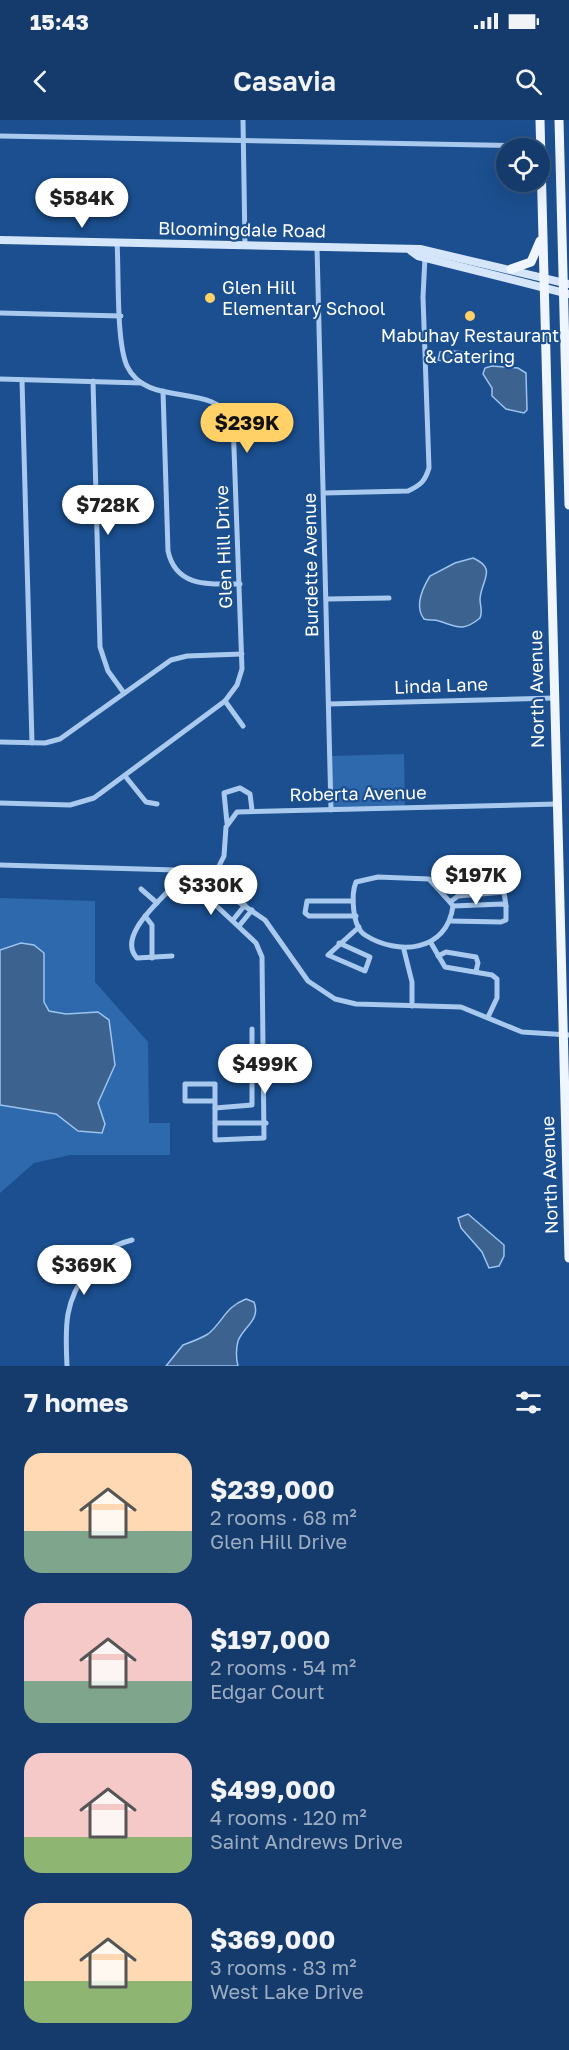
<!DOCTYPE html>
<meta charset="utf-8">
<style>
:root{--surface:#143b6b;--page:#1d4271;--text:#f1f3f6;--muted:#9dadc1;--line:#33557e;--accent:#ffd166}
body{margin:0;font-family:"Golos Text",sans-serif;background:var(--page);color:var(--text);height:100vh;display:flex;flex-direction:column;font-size:22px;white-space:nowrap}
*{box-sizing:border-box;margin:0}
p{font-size:20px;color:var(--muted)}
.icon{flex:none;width:33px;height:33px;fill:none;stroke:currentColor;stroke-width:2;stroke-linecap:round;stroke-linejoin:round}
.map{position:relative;height:1246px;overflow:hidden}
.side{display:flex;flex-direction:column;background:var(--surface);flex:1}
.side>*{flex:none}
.controls{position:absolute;left:496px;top:18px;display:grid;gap:12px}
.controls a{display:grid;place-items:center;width:54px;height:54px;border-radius:50%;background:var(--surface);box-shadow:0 6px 24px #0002,0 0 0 2px var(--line);font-size:30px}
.price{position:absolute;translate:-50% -51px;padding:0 14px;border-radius:21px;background:#fff;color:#222;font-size:20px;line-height:39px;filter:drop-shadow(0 2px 3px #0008)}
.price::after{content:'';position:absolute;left:50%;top:36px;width:18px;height:14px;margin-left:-9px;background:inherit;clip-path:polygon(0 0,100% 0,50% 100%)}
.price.selected{background:var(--accent);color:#111}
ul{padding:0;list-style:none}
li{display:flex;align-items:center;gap:18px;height:150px;padding:0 24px}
li span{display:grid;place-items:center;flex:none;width:168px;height:120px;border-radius:18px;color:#555}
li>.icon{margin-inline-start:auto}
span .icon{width:72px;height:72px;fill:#fffc;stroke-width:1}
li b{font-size:26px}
h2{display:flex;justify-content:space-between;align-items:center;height:72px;padding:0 24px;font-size:26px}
.status{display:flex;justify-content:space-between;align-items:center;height:42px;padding:0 30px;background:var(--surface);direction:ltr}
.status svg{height:16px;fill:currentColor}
header{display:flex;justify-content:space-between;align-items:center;height:78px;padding:0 24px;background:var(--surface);font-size:27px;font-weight:600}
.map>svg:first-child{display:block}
.green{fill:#2e69ad}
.water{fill:#3c6290;stroke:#9cc4f0;stroke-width:1.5}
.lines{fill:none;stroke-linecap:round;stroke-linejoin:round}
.street{stroke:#a9c9ee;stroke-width:5}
.secondary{stroke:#d6e6fa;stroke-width:8}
.primary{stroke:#f0f6ff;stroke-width:9}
.poi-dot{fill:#ffd166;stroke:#1b4f8f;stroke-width:2}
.labels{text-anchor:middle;stroke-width:4.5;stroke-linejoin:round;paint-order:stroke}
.street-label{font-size:18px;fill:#fff;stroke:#1b4f8f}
.poi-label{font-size:18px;fill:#fff;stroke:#1b4f8f;text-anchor:start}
</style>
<div class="status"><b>15:43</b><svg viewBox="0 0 49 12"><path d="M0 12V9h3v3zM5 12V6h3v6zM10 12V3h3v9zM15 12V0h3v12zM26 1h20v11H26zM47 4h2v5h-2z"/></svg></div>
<header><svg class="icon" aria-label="back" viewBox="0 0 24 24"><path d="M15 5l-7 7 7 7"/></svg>Casavia<svg class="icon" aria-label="search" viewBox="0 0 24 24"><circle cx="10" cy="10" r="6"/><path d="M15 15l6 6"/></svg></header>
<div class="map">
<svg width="569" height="1246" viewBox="0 0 569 1246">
<rect width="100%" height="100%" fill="#1b4f8f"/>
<g class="green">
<path d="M404,634L405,687L332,689L331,636Z"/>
<path d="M0,778L95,781V862L148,922L149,1003H170V1035H70L34,1043L0,1073Z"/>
</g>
<g class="water">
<path d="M453,231L475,233L476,240L460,243L438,240L440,232Z"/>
<path d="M492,246L518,248L526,253L527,290L524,293L506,289L492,276V268L483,254L485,248Z"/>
<path d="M473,438C498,449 481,460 480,479C480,486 483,491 480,498C463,512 458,507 439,501C434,499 430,501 424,499C414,486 422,469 430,456L455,443Z"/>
<path d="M21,823L34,825L44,833V882L49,891L66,894L98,892L109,900L115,945L98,983L105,1004L102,1013L78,1011L56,994L0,985V830Z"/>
<path d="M468,1094L504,1125V1136L499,1146L489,1148L482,1132L461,1108L458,1098Z"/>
<path d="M246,1179L254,1182C261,1200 244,1206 238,1221C236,1229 236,1238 238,1246H166L183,1225C191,1222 200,1219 208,1214C223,1202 225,1187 246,1179Z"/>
</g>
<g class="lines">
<g class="street">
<path d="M243,0L245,125"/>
<path d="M0,16L540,26"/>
<path d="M317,127L331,690"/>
<path d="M0,193L121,196"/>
<path d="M0,259L142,263"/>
<path d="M22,260L32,623"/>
<path d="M93,261L100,527L108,551L124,573"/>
<path d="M163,271L168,431C176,468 210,464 240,464"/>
<path d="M324,373L408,371C421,365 425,361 429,348L423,177L425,137"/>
<path d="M327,479L389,478"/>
<path d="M225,581L243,606"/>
<path d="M329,584L554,578"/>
<path d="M0,622L45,623L60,619L171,540L187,536L242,534"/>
<path d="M125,656L146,682L157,684"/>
<path d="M0,683L70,685L94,678L225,581L237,565L242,549L233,301C213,261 147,289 127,246C116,222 119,152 117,122"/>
<path d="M227,703L224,673L240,668L250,674L252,690"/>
<path d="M0,745L176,750L202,757L265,800L308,861L335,879L356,884L461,887L522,912L569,915"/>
<path d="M378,757L429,759L450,782L453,786C447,832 398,836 365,815C352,807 351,774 356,762Z"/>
<path d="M211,762L224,736L226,707L237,692L557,684"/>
<path d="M141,769L157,783"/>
<path d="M353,781H307L305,793L309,796H356"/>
<path d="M450,782L458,776L504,772L506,786"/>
<path d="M145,796L152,805V838"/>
<path d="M233,800L245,785"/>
<path d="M450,801L501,802L506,800V786L503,784L453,786"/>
<path d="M239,806L252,790"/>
<path d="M339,823L370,837L365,851L328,835L359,807"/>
<path d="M431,823L445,847L492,855L497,859V878L488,897"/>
<path d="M404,830L412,862V886"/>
<path d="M172,836L137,838C117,817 158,783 171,768L209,779L256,823L262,837L264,1018L215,1020V964H185V981H215"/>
<path d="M438,836L446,832L476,837L478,843L476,851"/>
<path d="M215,988L252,985V909"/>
<path d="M215,1003H266"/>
<path d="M67,1246C65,1206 64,1180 90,1148C102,1132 113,1125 132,1120"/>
</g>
<g class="secondary">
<path d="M0,120L420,129L569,164"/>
<path d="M411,131L418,136L569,174"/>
</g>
<g class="primary">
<path d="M540,0L569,1138"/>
<path d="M559,0L569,385"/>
<path d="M511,149L531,142L540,121"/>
</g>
</g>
<g class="poi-dot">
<circle cx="210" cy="178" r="6"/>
<circle cx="470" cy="196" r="6"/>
</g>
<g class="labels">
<g class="street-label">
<text transform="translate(242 110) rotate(1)" y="6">Bloomingdale Road</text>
<text transform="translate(224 427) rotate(-92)" y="6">Glen Hill Drive</text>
<text transform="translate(311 445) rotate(-91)" y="6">Burdette Avenue</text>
<text transform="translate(441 566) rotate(-2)" y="6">Linda Lane</text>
<text transform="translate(537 569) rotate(-91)" y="6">North Avenue</text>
<text transform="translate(358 674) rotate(-1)" y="6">Roberta Avenue</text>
<text transform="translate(550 1055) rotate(-92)" y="6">North Avenue</text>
</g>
<g class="poi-label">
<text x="222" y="174">Glen Hill<tspan x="222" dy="21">Elementary School</tspan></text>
<text x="470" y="222" text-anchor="middle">Mabuhay Restaurant<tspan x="470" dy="21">&amp; Catering</tspan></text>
</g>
</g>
</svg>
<div class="controls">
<a><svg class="icon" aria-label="locate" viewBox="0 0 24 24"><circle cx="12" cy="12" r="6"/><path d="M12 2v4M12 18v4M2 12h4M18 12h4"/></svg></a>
</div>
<b class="price" style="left:82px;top:109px">$584K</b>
<b class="price selected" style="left:247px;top:334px">$239K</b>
<b class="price" style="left:108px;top:416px">$728K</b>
<b class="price" style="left:476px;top:786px">$197K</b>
<b class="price" style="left:211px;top:796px">$330K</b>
<b class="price" style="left:265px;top:975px">$499K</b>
<b class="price" style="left:84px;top:1176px">$369K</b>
</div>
<section class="side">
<h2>7 homes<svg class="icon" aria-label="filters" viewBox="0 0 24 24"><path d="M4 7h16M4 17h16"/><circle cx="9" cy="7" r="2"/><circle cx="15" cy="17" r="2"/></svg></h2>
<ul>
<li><span style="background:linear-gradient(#ffd9b3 65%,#7fa58c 0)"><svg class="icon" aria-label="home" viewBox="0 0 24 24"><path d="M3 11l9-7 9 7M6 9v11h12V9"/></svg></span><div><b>$239,000</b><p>2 rooms · 68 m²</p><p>Glen Hill Drive</p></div></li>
<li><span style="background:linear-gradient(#f6c9c9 65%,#7fa58c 0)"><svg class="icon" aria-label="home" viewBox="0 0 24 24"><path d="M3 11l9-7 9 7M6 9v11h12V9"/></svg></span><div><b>$197,000</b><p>2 rooms · 54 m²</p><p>Edgar Court</p></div></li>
<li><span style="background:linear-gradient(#f6c9c9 70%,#8fb573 0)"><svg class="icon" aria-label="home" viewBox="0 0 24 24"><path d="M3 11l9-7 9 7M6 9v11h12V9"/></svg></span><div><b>$499,000</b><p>4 rooms · 120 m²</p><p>Saint Andrews Drive</p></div></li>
<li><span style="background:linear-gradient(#ffd9b3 65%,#8fb573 0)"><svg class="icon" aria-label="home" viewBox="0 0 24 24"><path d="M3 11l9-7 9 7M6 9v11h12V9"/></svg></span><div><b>$369,000</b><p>3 rooms · 83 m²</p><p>West Lake Drive</p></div></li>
</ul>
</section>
